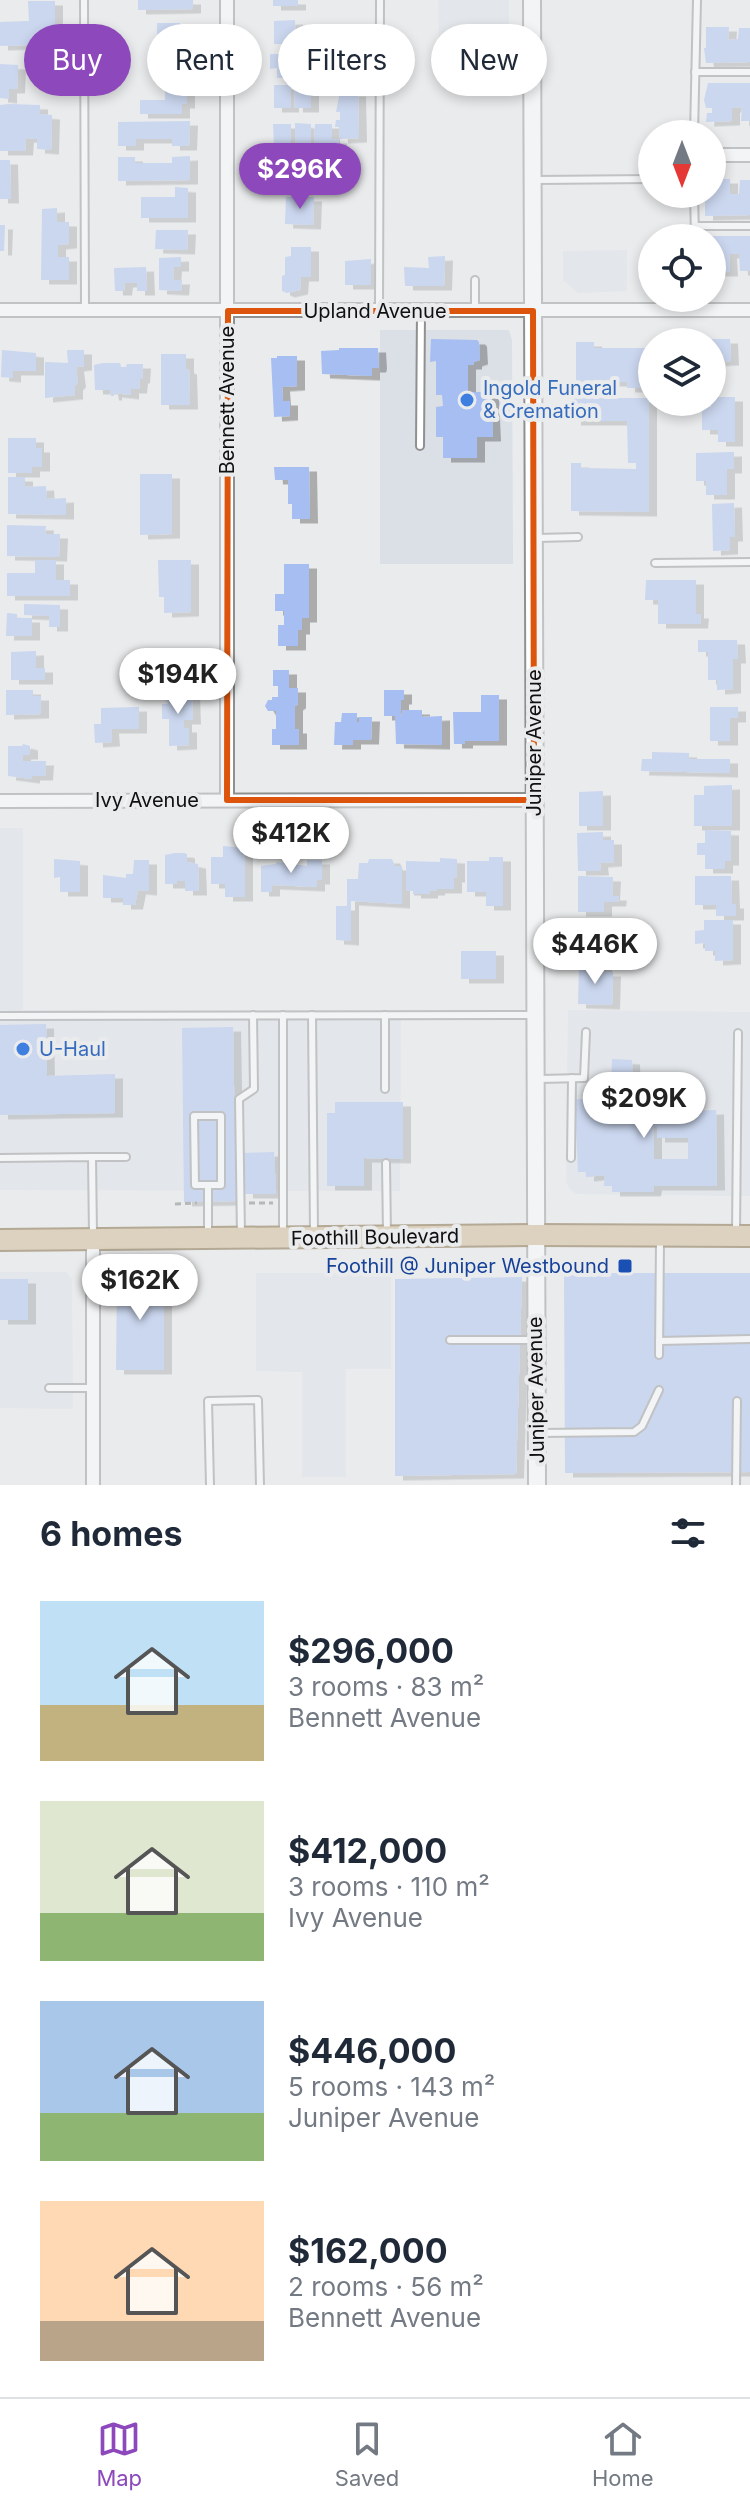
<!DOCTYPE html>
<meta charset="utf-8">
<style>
:root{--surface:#fff;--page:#f2f2f3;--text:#1f2937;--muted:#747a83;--line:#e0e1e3;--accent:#8d48bc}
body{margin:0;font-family:Inter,sans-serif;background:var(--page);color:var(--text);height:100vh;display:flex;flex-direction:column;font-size:30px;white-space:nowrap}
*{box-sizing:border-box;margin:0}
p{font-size:26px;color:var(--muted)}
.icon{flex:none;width:44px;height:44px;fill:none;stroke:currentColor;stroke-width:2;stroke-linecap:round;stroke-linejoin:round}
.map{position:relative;height:1485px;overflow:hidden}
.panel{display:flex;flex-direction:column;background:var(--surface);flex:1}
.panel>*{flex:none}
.banner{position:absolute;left:24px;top:24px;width:702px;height:72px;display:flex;gap:16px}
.needle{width:52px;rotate:180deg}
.controls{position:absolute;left:638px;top:120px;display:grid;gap:16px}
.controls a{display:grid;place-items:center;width:88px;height:88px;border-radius:50%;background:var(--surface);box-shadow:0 4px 12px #0003;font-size:40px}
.price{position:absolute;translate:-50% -68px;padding:0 18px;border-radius:28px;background:#fff;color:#222;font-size:26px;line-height:52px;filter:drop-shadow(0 2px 4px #0008)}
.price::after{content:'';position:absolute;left:50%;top:48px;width:24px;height:18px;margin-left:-12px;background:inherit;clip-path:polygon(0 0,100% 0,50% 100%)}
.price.on{background:var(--accent);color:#fff}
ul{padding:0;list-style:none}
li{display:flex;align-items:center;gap:24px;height:200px;padding:0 40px}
li span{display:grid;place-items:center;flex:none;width:224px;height:160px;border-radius:0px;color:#555}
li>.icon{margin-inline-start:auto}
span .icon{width:96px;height:96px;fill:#fffc;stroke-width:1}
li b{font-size:34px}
h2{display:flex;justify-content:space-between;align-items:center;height:96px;padding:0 40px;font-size:34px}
.tag{padding:0 28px;border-radius:36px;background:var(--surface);box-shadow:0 4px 12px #0003;font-size:28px;line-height:72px}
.tag.on{background:var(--accent);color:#fff}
.tabs{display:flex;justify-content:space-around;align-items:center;height:112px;border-top:2px solid var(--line);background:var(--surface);font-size:22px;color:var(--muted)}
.tabs a{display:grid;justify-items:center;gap:4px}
.tabs .on{color:var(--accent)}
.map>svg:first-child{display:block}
.built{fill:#dbdfe6}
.building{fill:#a6bef1;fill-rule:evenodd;filter:url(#shadow)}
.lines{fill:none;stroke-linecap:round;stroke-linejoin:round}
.service-casing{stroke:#8f9090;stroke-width:10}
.minor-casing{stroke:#8f9090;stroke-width:16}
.tertiary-casing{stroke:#8f9090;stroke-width:20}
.primary-casing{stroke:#74592a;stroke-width:24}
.path{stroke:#78797a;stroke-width:3;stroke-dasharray:6 4;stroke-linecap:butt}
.service{stroke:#fff;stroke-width:6}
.minor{stroke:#fff;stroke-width:12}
.tertiary{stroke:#fff;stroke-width:16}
.primary{stroke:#ccb388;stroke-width:20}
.marked{fill:none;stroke:#dd550c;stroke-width:6;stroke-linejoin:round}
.shop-dot{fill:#3f7fe0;stroke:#eaebec;stroke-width:3}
.transit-dot{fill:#1a4fb4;stroke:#eaebec;stroke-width:3}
.labels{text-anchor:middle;stroke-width:8;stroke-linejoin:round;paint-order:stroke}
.street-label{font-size:20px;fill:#101011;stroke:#eaebec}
.shop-label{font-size:20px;fill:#366cbe;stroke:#eaebec;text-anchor:start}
.transit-label{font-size:20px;fill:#164399;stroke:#eaebec;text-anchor:end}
</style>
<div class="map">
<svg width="750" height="1485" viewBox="0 0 750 1485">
<defs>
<filter id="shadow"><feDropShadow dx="8" dy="4.5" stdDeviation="0" flood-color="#0004"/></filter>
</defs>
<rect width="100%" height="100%" fill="#eaebec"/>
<g class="built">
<path d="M438,0H509V47H439Z"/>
<path d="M627,250V291L578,293L563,280V251Z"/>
<path d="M380,330H509L512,340L513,564H380Z"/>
<path d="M0,828H23V1010L401,1011L400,1191L0,1190Z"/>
<path d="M568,1010L750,1012V1196L576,1194L570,1189L566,1182Z"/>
<path d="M0,1272H66L72,1279L73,1409L0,1408Z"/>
<path d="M256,1273H391V1369H346V1477H302V1372L256,1371Z"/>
</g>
<g class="building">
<path d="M138,0H193V9L138,10Z"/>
<rect x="273" y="0" width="25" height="6"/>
<path d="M28,1H55V36H32V45L0,46V22L29,21Z"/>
<path d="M295,20L296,44H274V21Z"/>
<rect x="157" y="23" width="23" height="23"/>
<path d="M706,27H729L728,40L738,39L739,28H750V62L706,63L704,48H706Z"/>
<path d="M300,48H330V63H310L311,78H277V68L270,69V54H294V65H300Z"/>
<rect x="154" y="51" width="28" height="31"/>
<path d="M0,64L18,65L17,89H9V99L0,98Z"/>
<path d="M708,83H750V121H741L742,107L732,108V121L706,122L707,113H712V108H706L704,100Z"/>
<rect x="274" y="85" width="17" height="23"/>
<path d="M294,86H311V108H295Z"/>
<path d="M165,89L187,90V104H182V114H140V100H165Z"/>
<path d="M340,92H358L359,138L340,139L339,127H335L336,120H340V112H336Z"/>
<path d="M9,104L40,105V114L52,115L51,150L37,149V139L26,138L25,151H0V105Z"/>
<path d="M190,121L189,146H172V139H136V146H118V122Z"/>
<path d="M295,123L311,124V146H295Z"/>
<path d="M273,124H291V146H274Z"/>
<path d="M315,124H332V139H339V146H314Z"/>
<path d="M277,151H291L290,158H301V165L311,166L310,185L276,184Z"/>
<path d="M190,156V180L118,181V157H135V163H172V157Z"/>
<path d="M0,160H10L11,199H0Z"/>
<path d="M712,179H730V194H739L740,180H750V215L705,216V194H712Z"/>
<path d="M175,187L188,188V218H141V197H175Z"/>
<path d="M286,197H314L313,225L285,224Z"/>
<path d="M57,208V222H69V244L58,245V257H69V280H41L42,209Z"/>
<path d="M0,225H5L4,251H0Z"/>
<path d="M156,230H188L187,250L155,249Z"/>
<path d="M712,236H750V271H740L739,254H729L730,272H712Z"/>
<path d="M291,247H311V277H301L300,290L287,293L282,291V276L285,275V257L291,256Z"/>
<path d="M445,256L444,286H405L404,267L429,268L428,257Z"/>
<path d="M181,257V267H174L173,280H182L181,291L159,290V258Z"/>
<path d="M371,259V285H345V261Z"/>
<path d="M146,267L147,291H137V283H125L124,291H115L114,268Z"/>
<path d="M431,339L477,340L479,342L480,360L474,362V365H468V392H491L493,437H477V458H443V437H436V407L443,406L442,395H436V361L430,362Z"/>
<path d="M712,339H730L731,361L712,362Z"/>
<path d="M576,342H594V348H651V388H627V382H596V388L576,389Z"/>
<path d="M339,348H378L379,365L378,368H372V376L322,374L321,351L339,350Z"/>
<path d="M2,350L36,353V371H13V378L1,377Z"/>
<path d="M67,350H84V366L76,367L78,383L75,386V395L45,398V362L68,363Z"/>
<path d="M161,354H186V369L189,370L190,405H161Z"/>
<path d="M277,356H297V386L282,387L283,401H290V416L274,417L271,358H277Z"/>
<path d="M103,363H120L121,367H126L127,364H143L142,379H140L139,389H131V395L114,393V396H111L110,390H95L94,365Z"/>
<path d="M712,397H735V442H718V430H702V408L711,407Z"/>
<path d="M572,398H649V512L571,511V463H581V468L636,469V463H628L627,421H573Z"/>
<path d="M8,438H36V448H42V467H32V473H8Z"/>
<path d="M734,452V469H727V495H706V481H696V453Z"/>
<path d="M274,467H309L310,519H292V504H288V480H275Z"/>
<path d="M140,474H172V534L140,535Z"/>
<path d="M8,477H25V487L46,486L47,499L66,498V515L8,514Z"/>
<path d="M734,503L735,537H730V550L713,551L712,504Z"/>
<path d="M7,525L46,526L45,534H60L59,557L7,556Z"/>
<path d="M35,560H56V580H70V596H7V573H35Z"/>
<path d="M158,560H191V612L164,613V597H159Z"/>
<path d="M284,564H309V618H302V630H298V646H278V625H284V611H275V594H284Z"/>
<path d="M646,580H696V614H701L700,624H658V600H645Z"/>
<path d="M24,604L60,605V627H49V616L24,615Z"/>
<path d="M7,613L17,614V618H32V636H6Z"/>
<path d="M698,640H737L738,659H733V689L717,690V680H708V652H698Z"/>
<path d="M36,651V668H45V680H11V652Z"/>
<path d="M273,670H289V688H298V704L295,706V729H299V745H272V729H276V711H268L265,706L268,700H272V697H278V686H273Z"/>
<path d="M6,690H33V696H41V714L6,715Z"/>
<path d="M384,690H404V700H401V717L403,710H422V717L442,716V745L396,744L395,716H384Z"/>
<path d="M165,691H192L193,720H184V728H189V745L169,746V719H162V704H168Z"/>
<path d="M481,695H499V741H465V744H454L453,712H481Z"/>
<path d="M139,707V729H111L112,742L95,743L94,724H101V708Z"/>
<path d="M710,707H738V718H730V741H710Z"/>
<path d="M342,713H357V722H359V717H372L371,740H353V745H334L335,722H341Z"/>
<path d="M23,744L30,746V755H23V761H46L45,776H32V779L8,776V746H22Z"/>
<path d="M652,752L689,753V759H730V773L641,771L642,759H652Z"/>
<path d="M732,785V826H694V795H704V786Z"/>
<path d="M603,791V826H579V792Z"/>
<path d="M705,830L731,831V861H725V869H705V855H697V843H705Z"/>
<path d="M603,832V840H614V862L600,863L601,871H578L577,833Z"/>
<path d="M223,846L245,848V897H225V884H211V857H223Z"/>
<path d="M175,853H184L187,854V862L198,864L199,891H185V881H177V884H165V855Z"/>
<path d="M489,857H503V906H486V892H467V861H489Z"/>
<path d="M440,858L457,859V878H454V889H437V891H430V894H413V891H406V861L440,862Z"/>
<path d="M54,859L80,861V892H60V877L54,878Z"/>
<path d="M369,859H392L395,866H402V904L351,901V941L336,940V906H347V879H358L359,863H368Z"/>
<path d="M134,860H149V891L138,890L135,905H123V898H103V875L126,878V874H133Z"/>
<path d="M307,860H322V880H317V887L272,885V892H261V866L276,864V862L307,866Z"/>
<path d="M578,876L613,877L612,896H619L618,902H604V912H578Z"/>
<path d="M695,876H731L732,904H736V916H716V905H695Z"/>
<path d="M579,920L629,921V934L614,933V960H579Z"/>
<path d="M704,920H733V960L715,961V951H705V943L695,944V931L704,930Z"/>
<rect x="461" y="951" width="35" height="28"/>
<path d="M579,965H604V972H613L612,1005L578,1004Z"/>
<path d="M46,1024L47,1076L115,1074V1113L0,1115V1025Z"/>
<path d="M233,1027L236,1201L184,1202L182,1028Z"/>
<path d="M612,1059L632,1060L633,1100H663L664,1112L716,1110L717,1186H654L653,1192H612V1186H604L605,1175L586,1177V1172H578L575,1099L611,1100ZM654,1127H657V1138H688V1159H654Z"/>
<path d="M335,1102H403V1159L364,1158V1186H327V1113H335Z"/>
<path d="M274,1152L276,1194H245L244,1153Z"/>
<path d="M164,1273V1370H116L117,1275Z"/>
<path d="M564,1273H750V1472L565,1473Z"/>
<path d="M522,1277L516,1474L395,1476V1279Z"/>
<rect x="0" y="1279" width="28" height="41"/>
</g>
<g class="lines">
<defs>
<g id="service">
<path d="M84,0L85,310"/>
<path d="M695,72H750"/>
<path d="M694,134L697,0"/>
<path d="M536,180L652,179"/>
<path d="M694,194L695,238"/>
<path d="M695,226H750"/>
<path d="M694,298V310"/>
<path d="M379,311L380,0"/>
<path d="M475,311V280"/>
<path d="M420,446L421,311"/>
<path d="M537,538L578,537"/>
<path d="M655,563L750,562"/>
<path d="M283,1015V1234"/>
<path d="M312,1015L314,1234"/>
<path d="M385,1015V1089"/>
<path d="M0,1016L535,1015"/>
<path d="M539,1079L584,1078L586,1032"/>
<path d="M92,1157H126"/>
<path d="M0,1158L92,1157L93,1236"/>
<path d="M571,1158L572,1078"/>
<path d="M386,1163L387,1234"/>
<path d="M208,1185H221V1116H194L195,1185H208V1235"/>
<path d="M736,1232L738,1033"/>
<path d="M241,1236L239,1099L254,1089L253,1015"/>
<path d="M450,1340H536"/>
<path d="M659,1341L750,1339"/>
<path d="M659,1355L660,1239"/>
<path d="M49,1388H93"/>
<path d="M540,1433L634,1432L642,1426L659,1390"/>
<path d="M210,1485L208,1401L258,1400L260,1485"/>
<path d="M736,1485L737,1401"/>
</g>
<g id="minor">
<path d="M712,155H750"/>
<path d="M0,310H750"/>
<path d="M227,800V0"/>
<path d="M0,801L534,800"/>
<path d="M93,1485V1239"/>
</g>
<path id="tertiary" d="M532,0L537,1485"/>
<path id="primary" d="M0,1240L535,1235L750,1236"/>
</defs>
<use href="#service" class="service-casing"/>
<use href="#minor" class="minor-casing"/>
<use href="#tertiary" class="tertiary-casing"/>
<use href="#primary" class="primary-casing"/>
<g class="path">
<path d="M249,1203H273"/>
<path d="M175,1204L197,1203"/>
</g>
<use href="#service" class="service"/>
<use href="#minor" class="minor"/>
<use href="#tertiary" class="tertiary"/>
<use href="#primary" class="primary"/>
</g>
<path d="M0 0H750V1485H0ZM228,311H533L534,800H227Z" fill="#eaebec" fill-opacity=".55" fill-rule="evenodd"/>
<path class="marked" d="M228,311H533L534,800H227Z"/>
<g class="shop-dot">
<circle cx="467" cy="400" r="8"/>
<circle cx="23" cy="1049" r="8"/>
</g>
<rect class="transit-dot" x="617" y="1258" width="16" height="16" rx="4"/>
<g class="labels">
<g class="street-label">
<text x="375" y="318">Upland Avenue</text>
<text transform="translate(227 400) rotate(-90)" y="7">Bennett Avenue</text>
<text transform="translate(534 743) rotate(-90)" y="7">Juniper Avenue</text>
<text x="147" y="807">Ivy Avenue</text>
<text transform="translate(375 1237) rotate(-1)" y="7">Foothill Boulevard</text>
<text transform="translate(536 1390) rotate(-91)" y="7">Juniper Avenue</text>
</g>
<g class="shop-label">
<text x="483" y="395">Ingold Funeral<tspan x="483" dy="23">&amp; Cremation</tspan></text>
<text x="39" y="1056">U-Haul</text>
</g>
<g class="transit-label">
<text x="609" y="1273">Foothill @ Juniper Westbound</text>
</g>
</g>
</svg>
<div class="controls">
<a><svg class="needle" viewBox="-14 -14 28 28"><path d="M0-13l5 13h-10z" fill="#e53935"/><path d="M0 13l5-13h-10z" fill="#747a83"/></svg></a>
<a><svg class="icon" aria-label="locate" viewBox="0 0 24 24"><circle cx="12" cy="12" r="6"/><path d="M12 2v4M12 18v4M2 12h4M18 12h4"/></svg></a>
<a><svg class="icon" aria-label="layers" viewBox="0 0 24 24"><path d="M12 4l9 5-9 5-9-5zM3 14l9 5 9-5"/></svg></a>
</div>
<b class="price on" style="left:300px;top:211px">$296K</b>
<b class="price" style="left:178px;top:716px">$194K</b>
<b class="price" style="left:291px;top:875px">$412K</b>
<b class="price" style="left:595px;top:986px">$446K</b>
<b class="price" style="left:644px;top:1140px">$209K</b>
<b class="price" style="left:140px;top:1322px">$162K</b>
<div class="banner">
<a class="tag on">Buy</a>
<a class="tag">Rent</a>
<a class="tag">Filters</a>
<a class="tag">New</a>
</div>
</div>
<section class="panel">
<h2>6 homes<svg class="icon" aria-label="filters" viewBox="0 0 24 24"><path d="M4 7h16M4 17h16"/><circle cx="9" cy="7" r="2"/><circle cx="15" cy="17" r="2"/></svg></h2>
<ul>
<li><span style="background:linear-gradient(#bfe0f5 65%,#c2b280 0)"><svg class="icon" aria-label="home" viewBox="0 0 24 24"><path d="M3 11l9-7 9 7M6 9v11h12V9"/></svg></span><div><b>$296,000</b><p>3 rooms · 83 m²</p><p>Bennett Avenue</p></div></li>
<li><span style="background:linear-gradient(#dfe7d0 70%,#8fb573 0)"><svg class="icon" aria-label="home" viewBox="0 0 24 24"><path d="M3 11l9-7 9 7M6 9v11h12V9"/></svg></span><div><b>$412,000</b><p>3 rooms · 110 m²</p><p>Ivy Avenue</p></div></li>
<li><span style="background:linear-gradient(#a9c7e8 70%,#8fb573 0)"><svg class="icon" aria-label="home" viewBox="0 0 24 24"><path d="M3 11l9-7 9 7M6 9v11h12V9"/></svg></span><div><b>$446,000</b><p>5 rooms · 143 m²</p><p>Juniper Avenue</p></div></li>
<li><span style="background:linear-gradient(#ffd9b3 75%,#b9a48a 0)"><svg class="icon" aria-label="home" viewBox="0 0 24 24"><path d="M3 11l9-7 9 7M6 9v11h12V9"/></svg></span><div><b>$162,000</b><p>2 rooms · 56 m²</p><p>Bennett Avenue</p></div></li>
</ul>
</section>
<nav class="tabs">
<a class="on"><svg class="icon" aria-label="map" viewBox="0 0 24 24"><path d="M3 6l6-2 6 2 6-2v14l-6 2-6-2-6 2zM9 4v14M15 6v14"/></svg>Map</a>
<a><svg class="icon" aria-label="saved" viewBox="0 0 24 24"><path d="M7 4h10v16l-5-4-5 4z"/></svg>Saved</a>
<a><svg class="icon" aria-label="home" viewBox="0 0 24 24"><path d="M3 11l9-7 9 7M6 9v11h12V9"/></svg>Home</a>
</nav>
